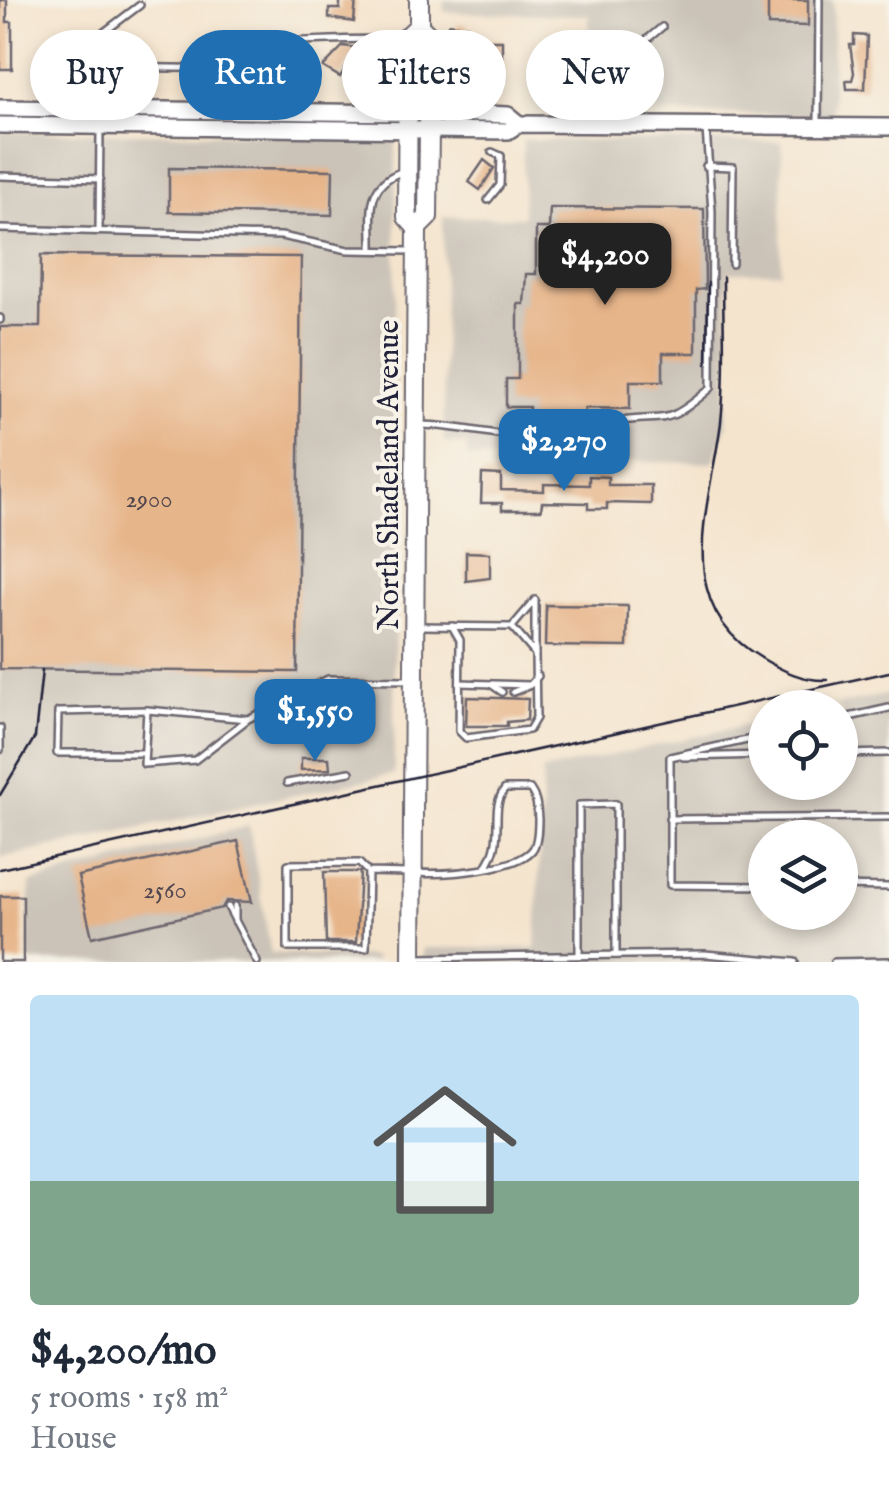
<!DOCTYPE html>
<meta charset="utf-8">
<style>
:root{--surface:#fff;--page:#f2f2f3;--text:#1f2937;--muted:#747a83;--line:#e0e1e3;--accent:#1f6fb2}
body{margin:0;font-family:"IM FELL English",serif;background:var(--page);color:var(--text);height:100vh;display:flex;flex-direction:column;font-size:38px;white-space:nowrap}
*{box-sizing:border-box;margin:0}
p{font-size:32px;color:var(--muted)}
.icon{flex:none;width:55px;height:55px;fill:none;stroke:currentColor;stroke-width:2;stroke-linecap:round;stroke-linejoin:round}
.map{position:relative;height:962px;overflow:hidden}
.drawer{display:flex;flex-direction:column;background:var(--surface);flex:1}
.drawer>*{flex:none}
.banner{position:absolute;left:30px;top:30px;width:830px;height:90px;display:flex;gap:20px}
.fabs{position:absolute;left:748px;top:690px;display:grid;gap:20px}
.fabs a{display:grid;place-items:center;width:110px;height:110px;border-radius:50%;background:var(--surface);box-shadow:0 5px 15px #0003;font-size:50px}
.price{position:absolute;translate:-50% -85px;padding:0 22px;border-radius:20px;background:var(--accent);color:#fff;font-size:32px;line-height:65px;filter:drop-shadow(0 2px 5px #0008)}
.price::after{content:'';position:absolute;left:50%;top:60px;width:30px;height:22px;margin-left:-15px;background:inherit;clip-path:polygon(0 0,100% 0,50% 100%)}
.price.current{background:#222;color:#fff}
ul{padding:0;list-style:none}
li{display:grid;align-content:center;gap:20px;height:530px;padding:0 30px}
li+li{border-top:2px solid var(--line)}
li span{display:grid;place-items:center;height:310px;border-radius:10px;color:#555}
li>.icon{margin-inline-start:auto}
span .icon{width:180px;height:180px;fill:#fffc;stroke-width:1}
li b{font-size:42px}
.pill{padding:0 35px;border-radius:45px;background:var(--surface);box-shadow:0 5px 15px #0003;font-size:35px;line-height:90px}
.pill.current{background:var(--accent);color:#fff}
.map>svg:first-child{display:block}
.industrial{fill:#cbc3b8;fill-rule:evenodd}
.building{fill:#e7b58a}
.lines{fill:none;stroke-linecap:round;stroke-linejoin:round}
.lane-casing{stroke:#6c666e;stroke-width:10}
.secondary-casing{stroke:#6c666e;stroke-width:20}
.primary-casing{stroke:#6c666e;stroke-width:22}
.lane{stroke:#fff;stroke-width:5}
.secondary{stroke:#fff;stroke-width:15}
.primary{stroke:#fff;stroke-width:18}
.rail{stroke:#22223b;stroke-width:2.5}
.labels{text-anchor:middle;stroke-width:8;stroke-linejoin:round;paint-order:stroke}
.number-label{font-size:25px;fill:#53474f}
.street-label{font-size:30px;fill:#22223b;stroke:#f7f3e8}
</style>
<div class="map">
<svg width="889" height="962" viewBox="0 0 889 962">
<rect width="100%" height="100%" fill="#f7f3e8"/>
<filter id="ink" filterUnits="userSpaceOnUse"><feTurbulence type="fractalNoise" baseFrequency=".01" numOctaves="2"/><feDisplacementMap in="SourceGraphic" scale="20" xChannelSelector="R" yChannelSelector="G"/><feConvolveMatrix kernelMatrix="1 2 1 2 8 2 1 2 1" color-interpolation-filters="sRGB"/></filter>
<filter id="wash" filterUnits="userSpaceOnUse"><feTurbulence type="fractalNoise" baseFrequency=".0048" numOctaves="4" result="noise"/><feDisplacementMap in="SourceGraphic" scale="40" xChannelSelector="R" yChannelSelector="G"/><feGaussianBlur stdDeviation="2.25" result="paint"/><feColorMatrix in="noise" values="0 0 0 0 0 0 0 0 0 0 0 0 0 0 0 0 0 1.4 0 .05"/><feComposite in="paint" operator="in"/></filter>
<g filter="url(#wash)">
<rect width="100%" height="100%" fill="#f4e4cd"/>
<g class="industrial">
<path d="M444,0H833L832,115L588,113L589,15L444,12Z"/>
<path d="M0,132L396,135L394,774L0,858Z"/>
<path d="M523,140L782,142L781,272H728L727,425L713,463L467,458L466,444L444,443L443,217H523Z"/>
<path d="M889,694V962H423V948H536L543,771L765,721V782H840V708L828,707ZM765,838H840V912H765Z"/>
<path d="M249,826L271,953L375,957V962H28L30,883Z"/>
</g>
<g id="blocks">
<g class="building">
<path d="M0,0H7V22H12V69H0Z"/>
<path d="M340,0H356L354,22L329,18V9H340Z"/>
<path d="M768,0H808V26L768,25Z"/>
<path d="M457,25H467V48H488V40H502V72H487V64H467V79H457Z"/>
<path d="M854,35L867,36L865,89H847L846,80H852L854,73L850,45H854Z"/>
<path d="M343,46L358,48L340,77L323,67Z"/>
<circle cx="281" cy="66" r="12"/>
<path d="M484,160L494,168L480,190L469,182Z"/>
<path d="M169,168L333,170L332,215L169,212Z"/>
<path d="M550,208L704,209L705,289L696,290V353H663V381H630V409L585,408L583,425L529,423V407H506V379H518V304H524L526,274H536V228H549Z"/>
<path d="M41,255L301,257L297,672L0,669V327H40Z"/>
<path d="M482,474L501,475V490L544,491V484L589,485V476L608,477V485H651V504L607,503V509H588V503L542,502L541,510H502V503H481Z"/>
<path d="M466,552L490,553V578L466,581Z"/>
<path d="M546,605L628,606L627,647L545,646Z"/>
<path d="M467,697L528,699L527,720L507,722V726H466Z"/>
<path d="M301,758H329L330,769L301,770Z"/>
<path d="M238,841L252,902L226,901L222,908L92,937L78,876Z"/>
<path d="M324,872H360L356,942H326Z"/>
<rect x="0" y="896" width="23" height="66"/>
</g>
</g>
</g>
<g filter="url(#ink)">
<use href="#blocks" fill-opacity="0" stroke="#6c666e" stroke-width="2.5"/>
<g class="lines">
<defs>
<g id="lane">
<path d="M95,67V39L140,5"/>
<path d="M101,67L243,69L242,109"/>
<path d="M243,69L244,42C298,43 350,37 403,40"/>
<path d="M435,79H449L451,27"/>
<path d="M449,79L460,92H477"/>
<path d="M260,89L261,42"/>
<path d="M597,122L598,80L662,27"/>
<path d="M818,122L819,0"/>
<path d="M706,166L733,167L732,264"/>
<path d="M0,176L100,179"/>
<path d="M488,200L500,185L501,156L492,152"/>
<path d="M0,229L281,236L348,250L410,251"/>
<path d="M99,230L100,128"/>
<path d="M372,250C373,214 363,184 404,171"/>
<path d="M0,318V320"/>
<path d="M421,425C471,426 517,443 568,436C583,434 597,424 612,422C669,413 662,430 711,388L712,211L706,129"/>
<path d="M417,626L512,627L535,600V654L512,627"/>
<path d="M452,626L460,640L459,731L466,738L529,730L536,718L535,654"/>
<path d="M460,683L530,685L538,676"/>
<path d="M492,685L502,692"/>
<path d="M513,692L528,686"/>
<path d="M248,719L147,710L144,764L195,760L248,719L328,679L411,680"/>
<path d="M840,719L889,708"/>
<path d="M0,728V750"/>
<path d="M765,736L670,757V885L765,886"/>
<path d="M144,753H57L58,712L147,710"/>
<path d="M840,754L889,753"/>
<path d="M683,757L765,755"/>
<path d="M287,783L350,772"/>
<path d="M669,819L889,817"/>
<path d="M368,872L359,863L288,864V948H366L368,872L408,873"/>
<path d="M419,873C443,875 518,870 533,849C538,841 538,828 538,819C537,806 537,799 530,789H505C488,810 507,837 486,867"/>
<path d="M840,886L889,887"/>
<path d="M235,906V921"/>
<path d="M228,907L257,962"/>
<path d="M579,955V805L616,804V955"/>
<path d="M415,958L705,954L795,962"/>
<path d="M834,962L889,961"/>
</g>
<g id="secondary">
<path d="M0,108L486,114L508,115L519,124"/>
<path d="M0,125L508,131L519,124L889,127"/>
</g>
<g id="primary">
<path d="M417,228L428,217L430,37L419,26"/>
<path d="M412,962L417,228L407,217L408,36L419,26V0"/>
</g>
</defs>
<use href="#lane" class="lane-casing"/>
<use href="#secondary" class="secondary-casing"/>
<use href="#primary" class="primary-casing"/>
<use href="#lane" class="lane"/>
<use href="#secondary" class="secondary"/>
<use href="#primary" class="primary"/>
<g class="rail">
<path d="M723,277C723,325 726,375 721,422C711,504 668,605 763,659C783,671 804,681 827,680"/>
<path d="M707,364L708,283"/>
<path d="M0,795L35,737L42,670"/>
<path d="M0,869L889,672"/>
</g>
</g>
</g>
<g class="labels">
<g class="number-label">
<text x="149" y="507">2900</text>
<text x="165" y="898">2560</text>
</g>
<g class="street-label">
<text transform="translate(388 475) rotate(-90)" y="10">North Shadeland Avenue</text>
</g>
</g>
</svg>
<div class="fabs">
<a><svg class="icon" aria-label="locate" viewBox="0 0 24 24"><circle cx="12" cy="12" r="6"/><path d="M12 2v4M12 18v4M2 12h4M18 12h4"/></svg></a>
<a><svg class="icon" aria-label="layers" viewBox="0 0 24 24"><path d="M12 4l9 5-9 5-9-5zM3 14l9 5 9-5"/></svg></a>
</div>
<b class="price current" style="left:605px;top:308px">$4,200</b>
<b class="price" style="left:564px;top:494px">$2,270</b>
<b class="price" style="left:315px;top:764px">$1,550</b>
<div class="banner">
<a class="pill">Buy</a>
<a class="pill current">Rent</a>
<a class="pill">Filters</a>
<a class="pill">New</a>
</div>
</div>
<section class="drawer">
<ul>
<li><span style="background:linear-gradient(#bfe0f5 60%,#7fa58c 0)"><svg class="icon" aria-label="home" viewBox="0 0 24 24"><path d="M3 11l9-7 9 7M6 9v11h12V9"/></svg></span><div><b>$4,200/mo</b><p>5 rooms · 158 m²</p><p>House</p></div></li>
</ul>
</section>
